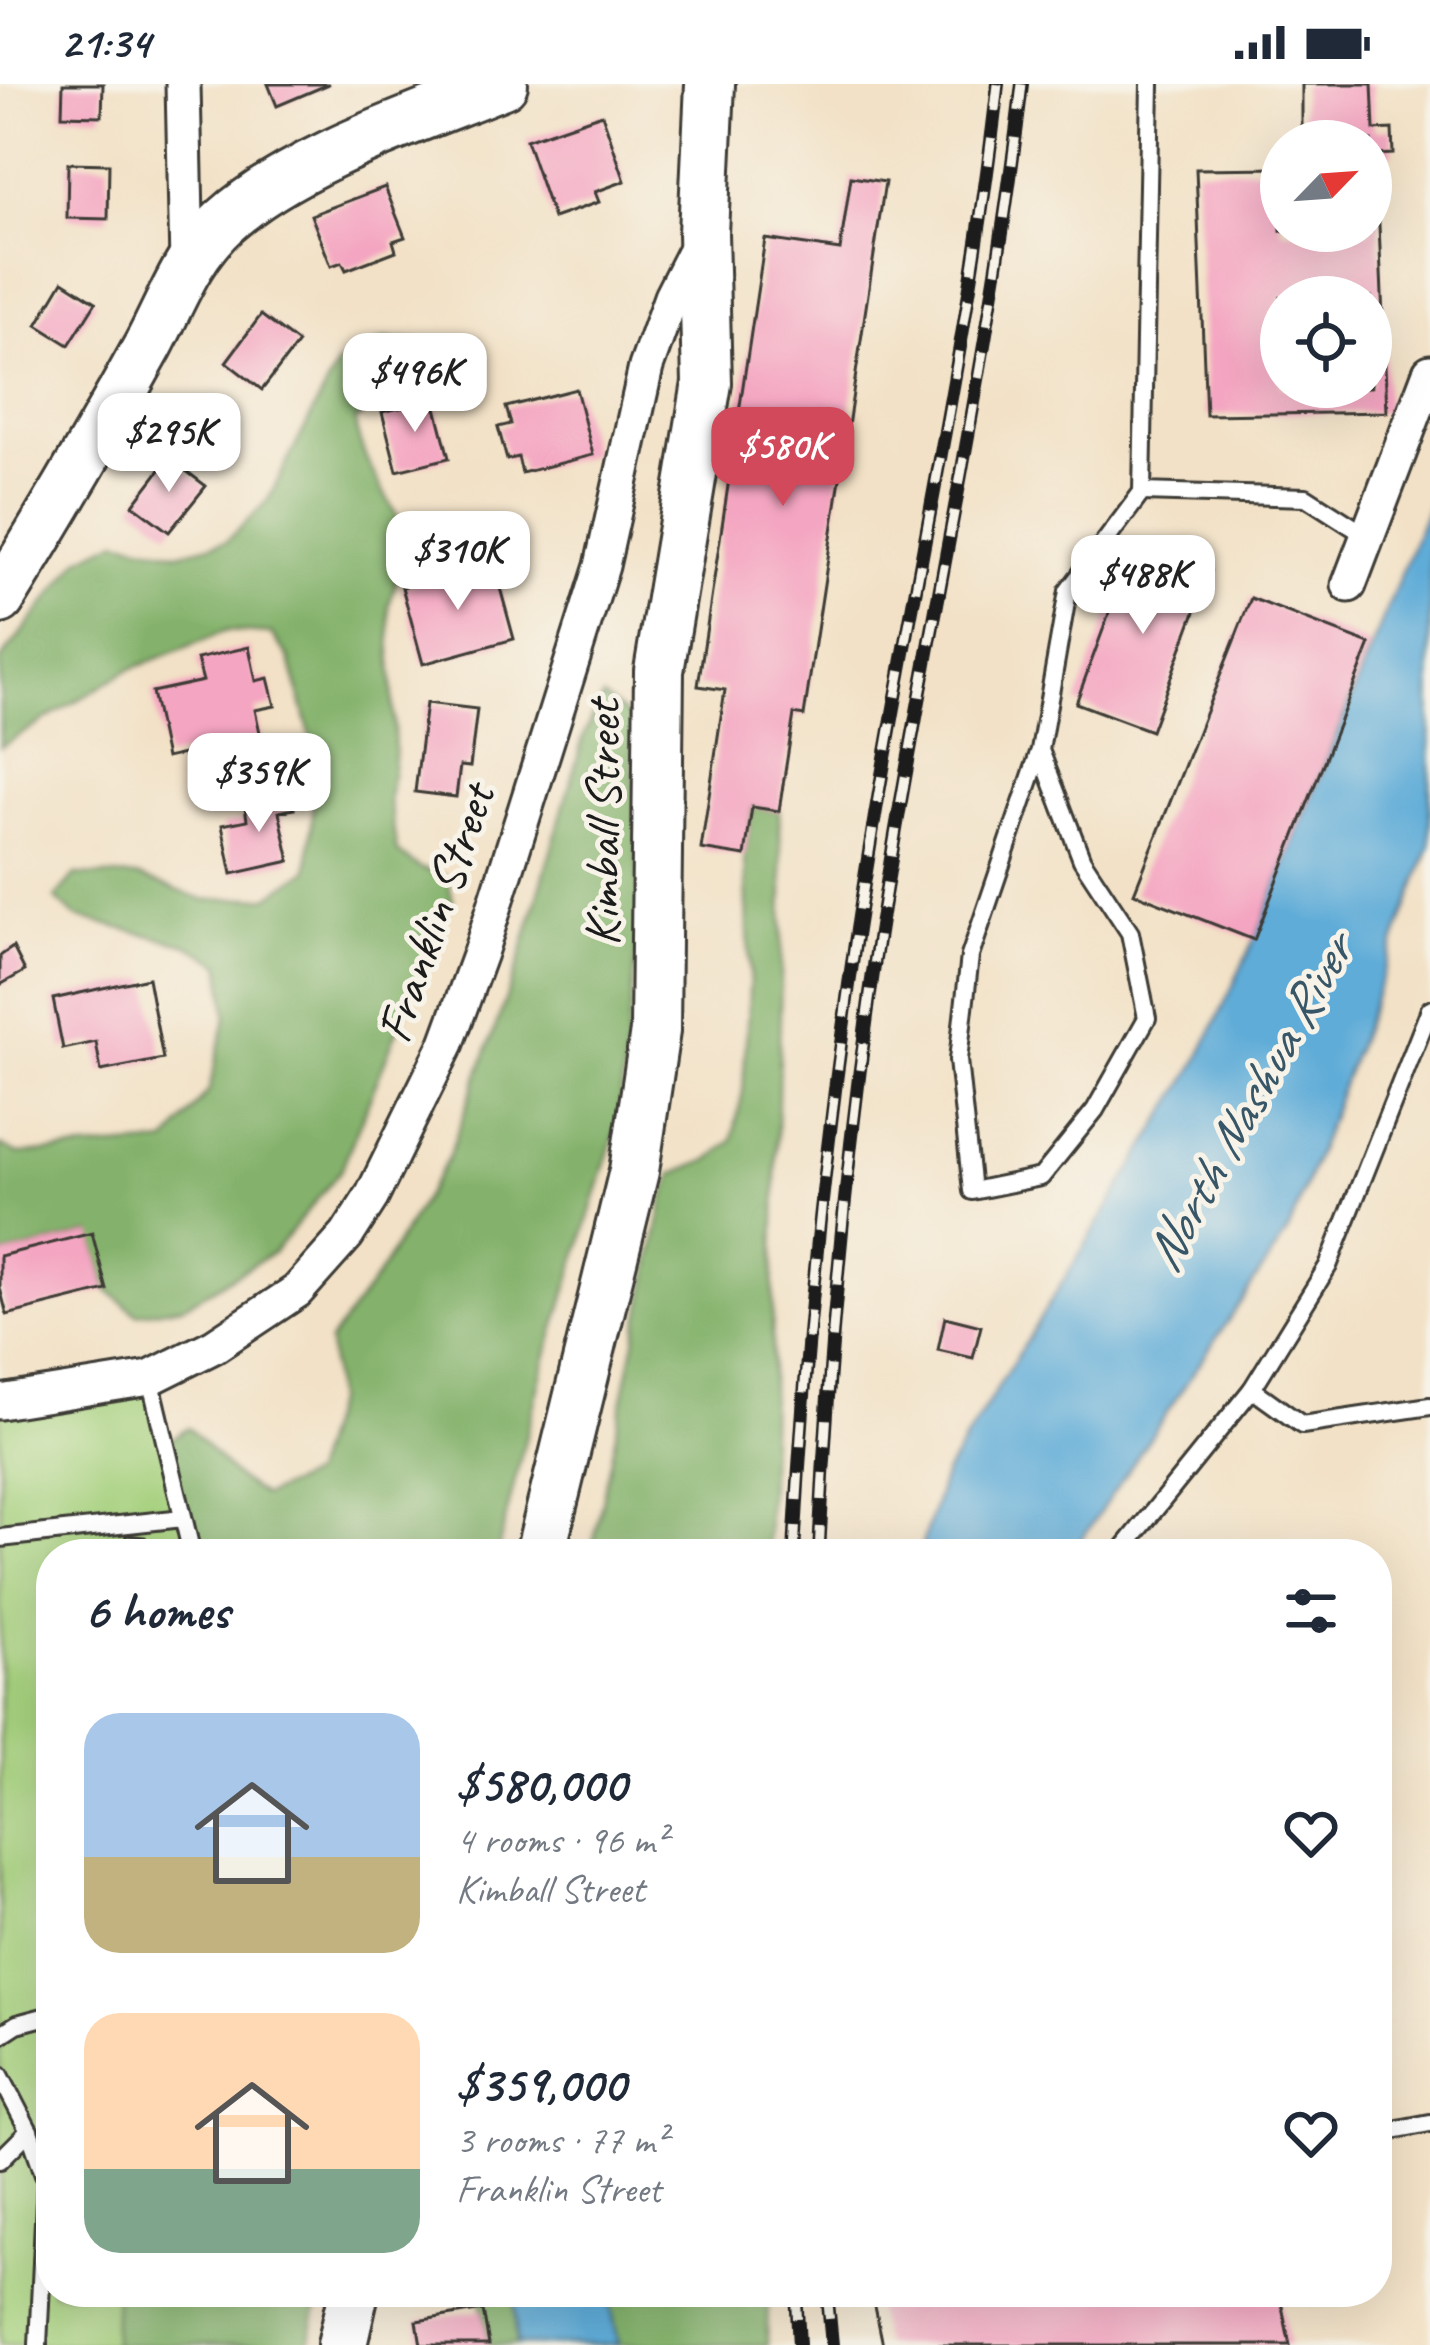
<!DOCTYPE html>
<meta charset="utf-8">
<style>
:root{--surface:#fff;--page:#f6f6f7;--text:#1f2937;--muted:#747a83;--accent:#d1495b}
body{margin:0;font-family:Caveat,sans-serif;background:var(--page);color:var(--text);height:100vh;display:flex;flex-direction:column;font-size:45px;white-space:nowrap}
*{box-sizing:border-box;margin:0}
p{font-size:39px;color:var(--muted)}
.icon{flex:none;width:66px;height:66px;fill:none;stroke:currentColor;stroke-width:2;stroke-linecap:round;stroke-linejoin:round}
.map{position:relative;flex:1;overflow:hidden}
.drawer{position:absolute;left:36px;top:1455px;width:1356px;height:768px;display:flex;flex-direction:column;background:var(--surface);border-radius:48px;box-shadow:0 12px 48px #0002}
.drawer>*{flex:none}
.needle{width:78px;rotate:65deg}
.fabs{position:absolute;left:1260px;top:36px;display:grid;gap:24px}
.fabs a{display:grid;place-items:center;width:132px;height:132px;border-radius:50%;background:var(--surface);box-shadow:0 12px 48px #0002;font-size:60px}
.price{position:absolute;translate:-50% -102px;padding:0 27px;border-radius:24px;background:#fff;color:#222;font-size:39px;line-height:78px;filter:drop-shadow(0 3px 6px #0008)}
.price::after{content:'';position:absolute;left:50%;top:72px;width:36px;height:27px;margin-left:-18px;background:inherit;clip-path:polygon(0 0,100% 0,50% 100%)}
.price.on{background:var(--accent);color:#fff}
ul{padding:0;list-style:none}
li{display:flex;align-items:center;gap:36px;height:300px;padding:0 48px}
li span{display:grid;place-items:center;flex:none;width:336px;height:240px;border-radius:36px;color:#555}
li>.icon{margin-inline-start:auto}
span .icon{width:144px;height:144px;fill:#fffc;stroke-width:1}
li b{font-size:51px}
h2{display:flex;justify-content:space-between;align-items:center;height:144px;padding:0 48px;font-size:51px}
.status{display:flex;justify-content:space-between;align-items:center;height:84px;padding:0 60px;background:var(--surface);direction:ltr}
.status svg{height:33px;fill:currentColor}
.map>svg:first-child{display:block}
.green{fill:#a5d07d;stroke:#60764c;stroke-width:3}
.forest{fill:#84b26c;stroke:#506744;stroke-width:3}
.water{fill:#5facd8;stroke:#3e647a;stroke-width:3}
.building{fill:#f4a5c1;fill-rule:evenodd}
.lines{fill:none;stroke-linecap:round;stroke-linejoin:round}
.lane-casing{stroke:#3c3a36;stroke-width:22}
.street-casing{stroke:#3c3a36;stroke-width:39}
.secondary-casing{stroke:#3c3a36;stroke-width:54}
.lane{stroke:#fff;stroke-width:16}
.street{stroke:#fff;stroke-width:33}
.secondary{stroke:#fff;stroke-width:48}
.rail-casing{stroke:#1c1c1c;stroke-width:14}
.rail{stroke:#f7f3e8;stroke-width:9;stroke-dasharray:27;stroke-linecap:butt}
.labels{text-anchor:middle;stroke-width:10;stroke-linejoin:round;paint-order:stroke}
.street-label{font-size:51px;fill:#1c1c1c;stroke:#f7f3e8}
.water-label{font-size:54px;font-style:italic;fill:#375667;stroke:#f7f3e8}
</style>
<div class="status"><b>21:34</b><svg viewBox="0 0 49 12"><path d="M0 12V9h3v3zM5 12V6h3v6zM10 12V3h3v9zM15 12V0h3v12zM26 1h20v11H26zM47 4h2v5h-2z"/></svg></div>
<div class="map">
<svg width="1430" height="2261" viewBox="0 0 1430 2261">
<rect width="100%" height="100%" fill="#f7f3e8"/>
<filter id="ink" filterUnits="userSpaceOnUse"><feTurbulence type="fractalNoise" baseFrequency=".00833" numOctaves="2"/><feDisplacementMap in="SourceGraphic" scale="24" xChannelSelector="R" yChannelSelector="G"/><feConvolveMatrix kernelMatrix="1 2 1 2 8 2 1 2 1" color-interpolation-filters="sRGB"/></filter>
<filter id="wash" filterUnits="userSpaceOnUse"><feTurbulence type="fractalNoise" baseFrequency=".004" numOctaves="4" result="noise"/><feDisplacementMap in="SourceGraphic" scale="48" xChannelSelector="R" yChannelSelector="G"/><feGaussianBlur stdDeviation="2.7" result="paint"/><feColorMatrix in="noise" values="0 0 0 0 0 0 0 0 0 0 0 0 0 0 0 0 0 1.4 0 .05"/><feComposite in="paint" operator="in"/></filter>
<g filter="url(#wash)">
<rect width="100%" height="100%" fill="#f2e1c6"/>
<path class="green" d="M150,1294L192,1470H51V2208H115L113,2261H0V1318Z"/>
<g class="forest">
<path d="M384,256L420,257L431,280L355,337C359,375 392,418 409,455L389,521L395,667L389,717L397,768L420,784L447,793L453,817L441,837L341,1086L274,1168L183,1222L137,1230L107,1206L91,1149L0,1172V1061L19,1070L167,1059L209,1006L227,931L221,880L188,861L75,833L55,814L75,791L140,793L205,816L268,813L308,786L317,677L290,575L272,550L226,547L126,587L0,663V577L80,475L118,456L178,469L227,457L268,416L337,281Z"/>
<path d="M603,613L631,634L640,832L618,1040L542,1287L497,1470H192L166,1359L188,1343L237,1394L264,1412L311,1391L334,1316L329,1258L377,1193L448,1074L519,878L584,651Z"/>
<path d="M752,723L779,727L783,807L767,1470H591L664,1116L673,1090L709,1076L732,1057L743,1007L750,892L745,772Z"/>
<path d="M115,2208H320L309,2261H113Z"/>
<path d="M480,2208H514L517,2261H489Z"/>
<path d="M608,2208H768L767,2261H619Z"/>
</g>
<g class="water">
<path d="M1430,418V762L1289,1146L1072,1470H919L944,1391L1198,977L1254,856Z"/>
<path d="M514,2208H608L619,2261H517Z"/>
</g>
<g id="blocks">
<g class="building">
<path d="M63,0H103L102,32L62,31Z"/>
<path d="M268,0H329L277,22Z"/>
<path d="M1302,0H1372L1374,46L1392,45L1393,70L1376,71L1387,328L1206,331L1196,85L1281,84V147H1371V57H1302ZM1281,213H1371V303H1281Z"/>
<path d="M602,30L625,97L595,108L599,118L553,134L526,56Z"/>
<path d="M68,79L109,80L108,135L67,134Z"/>
<path d="M851,93L885,98L804,632L794,630L779,727L752,723L745,772L701,765L725,606L698,602L765,155L840,166Z"/>
<path d="M385,103L405,153L393,157L396,167L346,186L342,178L331,182L311,131Z"/>
<path d="M63,197L96,218L69,261L37,241Z"/>
<path d="M261,231L298,259L262,306L226,278Z"/>
<path d="M576,305L593,371L522,389L518,373L507,376L498,343L511,340L506,323Z"/>
<path d="M434,316L449,374L397,387L382,328Z"/>
<path d="M169,374L206,402L169,448L133,421Z"/>
<path d="M1135,459L1210,487L1151,647L1076,619Z"/>
<path d="M493,478L514,555L423,580L402,503Z"/>
<path d="M1251,514L1370,560L1254,856L1134,809Z"/>
<path d="M249,563L256,597L268,594L275,622L255,626L261,653L166,674L152,608L203,597L197,575Z"/>
<path d="M426,619L477,625L470,683L460,682L456,713L415,708Z"/>
<path d="M288,702L294,725L279,728L290,777L232,790L222,741L247,736L245,722L276,716L272,705Z"/>
<path d="M13,863L25,887L0,901V872Z"/>
<path d="M148,894L163,975L101,987L96,958L63,965L53,915Z"/>
<path d="M92,1149L107,1206L7,1231L0,1204V1172Z"/>
<path d="M945,1233L981,1242L973,1274L938,1266Z"/>
<path d="M126,1451L145,1453L143,1470L124,1469Z"/>
<path d="M872,2208H1279L1290,2261H883Z"/>
<path d="M483,2226L489,2261H421L417,2237Z"/>
</g>
</g>
</g>
<g filter="url(#ink)">
<use href="#blocks" fill-opacity="0" stroke="#3c3a36" stroke-width="3"/>
<g class="lines">
<defs>
<g id="lane">
<path d="M1150,0L1142,408L1306,413L1367,452"/>
<path d="M1040,666L970,872L958,976L972,1107L1041,1093L1095,1026L1147,934L1130,849L1082,776L1040,666L1068,507L1142,408"/>
<path d="M150,1294L192,1470"/>
<path d="M1252,1305L1302,1341L1430,1322"/>
<path d="M0,1454L183,1434"/>
<path d="M1119,1470L1252,1305L1328,1182L1430,925"/>
<path d="M0,1951L17,1940L51,1931"/>
<path d="M0,1991L29,2047L46,2096L38,2261"/>
<path d="M1377,2049L1430,2039"/>
<path d="M0,2076L29,2047"/>
</g>
<g id="street">
<path d="M183,0L187,181"/>
<path d="M1349,501L1430,288"/>
<path d="M0,1318L150,1294L214,1262L297,1207L347,1151L372,1112L447,959L480,869L602,482L646,283L671,213L699,158"/>
</g>
<g id="secondary">
<path d="M0,515C51,432 101,347 148,262C172,217 186,173 224,138C293,75 416,35 503,0"/>
<path d="M540,1470L634,1087L655,947L659,587L707,299L703,149L710,0"/>
<path d="M342,2261L354,2208"/>
</g>
</defs>
<use href="#lane" class="lane-casing"/>
<use href="#street" class="street-casing"/>
<use href="#secondary" class="secondary-casing"/>
<use href="#lane" class="lane"/>
<use href="#street" class="street"/>
<use href="#secondary" class="secondary"/>
<defs>
<g id="rail">
<path d="M794,1470C806,1229 833,988 872,750C913,500 970,252 998,0"/>
<path d="M819,1470C828,1271 846,1072 875,875C919,583 988,294 1022,0"/>
<path d="M796,2208L799,2261"/>
<path d="M827,2208L832,2261"/>
</g>
</defs>
<use href="#rail" class="rail-casing"/>
<use href="#rail" class="rail"/>
</g>
</g>
<g class="labels">
<g class="street-label">
<text transform="translate(601 739) rotate(-90)" y="18">Kimball Street</text>
<text transform="translate(434 829) rotate(-71)" y="18">Franklin Street</text>
</g>
<g class="water-label">
<text transform="translate(1247 1019) rotate(-61)" y="19">North Nashua River</text>
</g>
</g>
</svg>
<div class="fabs">
<a><svg class="needle" viewBox="-14 -14 28 28"><path d="M0-13l5 13h-10z" fill="#e53935"/><path d="M0 13l5-13h-10z" fill="#747a83"/></svg></a>
<a><svg class="icon" aria-label="locate" viewBox="0 0 24 24"><circle cx="12" cy="12" r="6"/><path d="M12 2v4M12 18v4M2 12h4M18 12h4"/></svg></a>
</div>
<b class="price" style="left:415px;top:351px">$496K</b>
<b class="price" style="left:169px;top:411px">$295K</b>
<b class="price on" style="left:783px;top:425px">$580K</b>
<b class="price" style="left:458px;top:529px">$310K</b>
<b class="price" style="left:1143px;top:553px">$488K</b>
<b class="price" style="left:259px;top:751px">$359K</b>
<section class="drawer">
<h2>6 homes<svg class="icon" aria-label="filters" viewBox="0 0 24 24"><path d="M4 7h16M4 17h16"/><circle cx="9" cy="7" r="2"/><circle cx="15" cy="17" r="2"/></svg></h2>
<ul>
<li><span style="background:linear-gradient(#a9c7e8 60%,#c2b280 0)"><svg class="icon" aria-label="home" viewBox="0 0 24 24"><path d="M3 11l9-7 9 7M6 9v11h12V9"/></svg></span><div><b>$580,000</b><p>4 rooms · 96 m²</p><p>Kimball Street</p></div><svg class="icon" aria-label="heart" viewBox="0 0 24 24"><path d="M12 20l-8-8c-3-5 5-10 8-4 3-6 11-1 8 4z"/></svg></li>
<li><span style="background:linear-gradient(#ffd9b3 65%,#7fa58c 0)"><svg class="icon" aria-label="home" viewBox="0 0 24 24"><path d="M3 11l9-7 9 7M6 9v11h12V9"/></svg></span><div><b>$359,000</b><p>3 rooms · 77 m²</p><p>Franklin Street</p></div><svg class="icon" aria-label="heart" viewBox="0 0 24 24"><path d="M12 20l-8-8c-3-5 5-10 8-4 3-6 11-1 8 4z"/></svg></li>
</ul>
</section>
</div>
